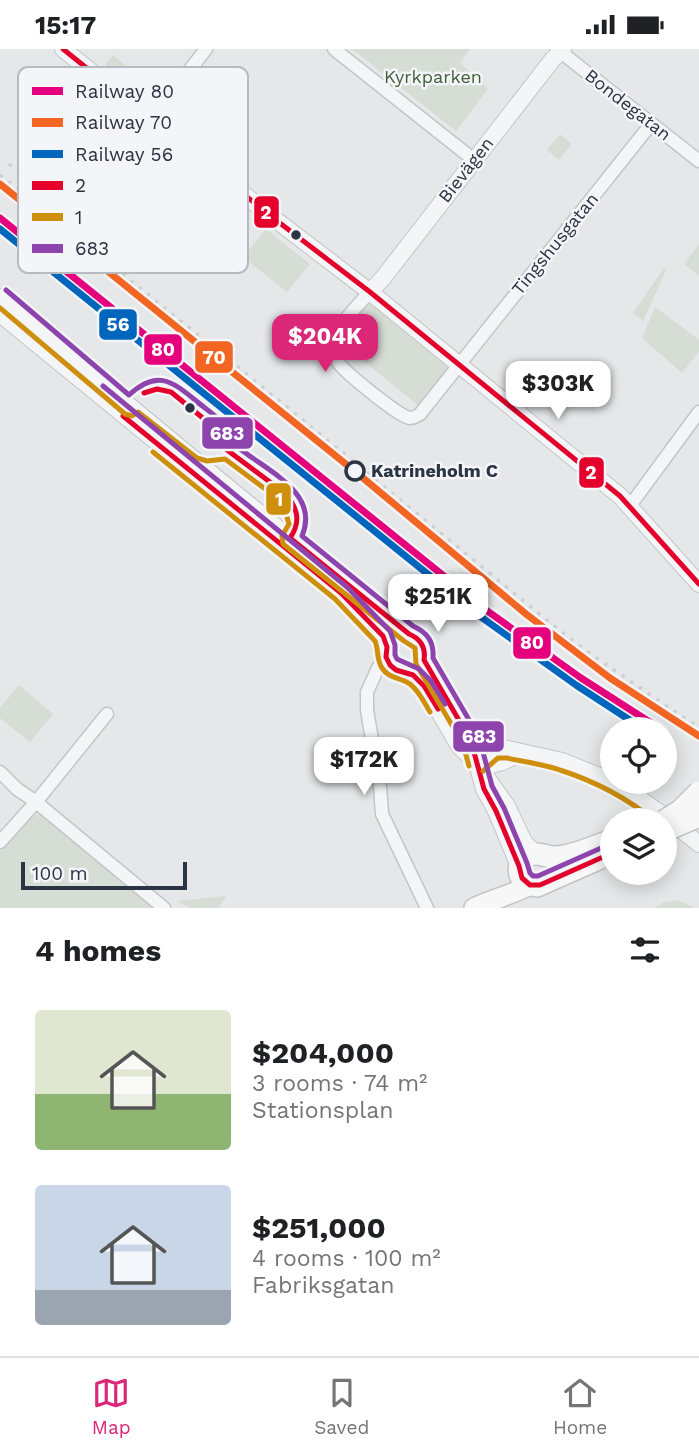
<!DOCTYPE html>
<meta charset="utf-8">
<style>
:root{--surface:#fff;--page:#f2f2f2;--text:#202124;--muted:#757577;--line:#e0e0e0;--accent:#db2777}
body{margin:0;font-family:"Work Sans",sans-serif;background:var(--page);color:var(--text);height:100vh;display:flex;flex-direction:column;font-size:26px;white-space:nowrap}
*{box-sizing:border-box;margin:0}
p{font-size:23px;color:var(--muted)}
.icon{flex:none;width:38px;height:38px;fill:none;stroke:currentColor;stroke-width:2;stroke-linecap:round;stroke-linejoin:round}
.map{position:relative;height:859px;overflow:hidden}
.details{display:flex;flex-direction:column;background:var(--surface);flex:1}
.details>*{flex:none}
.buttons{position:absolute;left:600px;top:668px;display:grid;gap:14px}
.buttons a{display:grid;place-items:center;width:77px;height:77px;border-radius:50%;background:var(--surface);box-shadow:0 4px 18px #0003;font-size:35px}
.scale{position:absolute;left:21px;bottom:18px;width:166px;box-sizing:border-box;padding-left:7px;border:4px solid #2b3442;border-top:0;font-size:19px;line-height:24px;white-space:nowrap;color:#2b3442;-webkit-text-stroke:5px #f3f5f8;paint-order:stroke}
.price{position:absolute;translate:-50% -60px;padding:0 16px;border-radius:14px;background:#fff;color:#222;font-size:23px;line-height:46px;filter:drop-shadow(0 2px 4px #0008)}
.price::after{content:'';position:absolute;left:50%;top:42px;width:21px;height:16px;margin-left:-10px;background:inherit;clip-path:polygon(0 0,100% 0,50% 100%)}
.price.current{background:var(--accent);color:#fff}
ul{padding:0;list-style:none}
li{display:flex;align-items:center;gap:21px;height:175px;padding:0 35px}
li span{display:grid;place-items:center;flex:none;width:196px;height:140px;border-radius:7px;color:#555}
li>.icon{margin-inline-start:auto}
span .icon{width:84px;height:84px;fill:#fffc;stroke-width:1}
li b{font-size:30px}
h2{display:flex;justify-content:space-between;align-items:center;height:84px;padding:0 35px;font-size:30px}
.status{display:flex;justify-content:space-between;align-items:center;height:49px;padding:0 35px;background:var(--surface);direction:ltr}
.status svg{height:19px;fill:currentColor}
.tab-bar{display:flex;justify-content:space-around;align-items:center;height:98px;border-top:2px solid var(--line);background:var(--surface);font-size:19px;color:var(--muted)}
.tab-bar a{display:grid;justify-items:center;gap:4px}
.tab-bar .current{color:var(--accent)}
.map>svg:first-child{display:block}
.green{fill:#d6ddd5}
.lines{fill:none;stroke-linecap:round;stroke-linejoin:round}
.minor-casing{stroke:#c3c5c7;stroke-width:15}
.tertiary-casing{stroke:#c3c5c7;stroke-width:18}
.secondary-casing{stroke:#c3c5c7;stroke-width:22}
.primary-casing{stroke:#c0c4c7;stroke-width:24}
.minor{stroke:#f4f5f6;stroke-width:12}
.tertiary{stroke:#f4f5f6;stroke-width:16}
.secondary{stroke:#f7f7f8;stroke-width:19}
.primary{stroke:#f7f7f8;stroke-width:21}
.rail{stroke:#cecfd1;stroke-width:3.5;stroke-dasharray:3.5 7;stroke-linecap:butt}
.primary-bridge-casing{stroke:#c0c4c7;stroke-width:24;stroke-linecap:butt}
.primary-bridge{stroke:#f7f7f8;stroke-width:21}
.bus-1-casing{stroke:#f3f5f8;stroke-width:10}
.bus-2-casing{stroke:#f3f5f8;stroke-width:10}
.bus-3-casing{stroke:#f3f5f8;stroke-width:10}
.bus-1{stroke:#e4002b;stroke-width:5}
.bus-2{stroke:#ce8f0d;stroke-width:5}
.bus-3{stroke:#8e44ad;stroke-width:5}
.rail-1-casing{stroke:#f3f5f8;stroke-width:12}
.rail-2-casing{stroke:#f3f5f8;stroke-width:12}
.rail-3-casing{stroke:#f3f5f8;stroke-width:12}
.rail-1{stroke:#e5007d;stroke-width:7}
.rail-2{stroke:#f26522;stroke-width:7}
.rail-3{stroke:#0065bd;stroke-width:7}
.bus-dot{fill:#2b3442;stroke:#f3f5f8;stroke-width:2.5}
.stop-dot{fill:#f3f5f8;stroke:#2b3442;stroke-width:3.5}
.labels{text-anchor:middle;stroke-width:5;stroke-linejoin:round;paint-order:stroke}
.park-label{font-size:18px;fill:#415e39;stroke:#f3f5f8}
.street-label{font-size:18px;fill:#2b3442;stroke:#f3f5f8}
.stop-label{font-size:18px;font-weight:bold;fill:#2b3442;stroke:#f3f5f8;text-anchor:start}
.key{fill:#f3f5f8;stroke:#b7bbc1;stroke-width:2}
.key-label{font-size:19px;fill:#2b3442}
.line-badge{stroke:#f3f5f8;stroke-width:2.5}
.badge-label{font-size:19px;text-anchor:middle;font-weight:bold;fill:#fff}
</style>
<div class="status"><b>15:17</b><svg viewBox="0 0 49 12"><path d="M0 12V9h3v3zM5 12V6h3v6zM10 12V3h3v9zM15 12V0h3v12zM26 1h20v11H26zM47 4h2v5h-2z"/></svg></div>
<div class="map">
<svg width="699" height="859" viewBox="0 0 699 859">
<rect width="100%" height="100%" fill="#e5e7e9"/>
<g class="green">
<path d="M352,0H470L460,14L488,40L456,82Z"/>
<path d="M113,6L130,20L121,30L105,16Z"/>
<path d="M560,85L572,95L559,111L547,101Z"/>
<path d="M266,180L310,215L287,243L243,208Z"/>
<path d="M699,195V227L684,215Z"/>
<path d="M664,219L666,221L643,272L633,264Z"/>
<path d="M368,251L452,317L419,357L339,292L346,276Z"/>
<path d="M655,258L699,291V302L682,324L642,289Z"/>
<path d="M19,636L53,665L30,693L0,669V659Z"/>
<path d="M43,765L155,859H0V802L30,767Z"/>
<path d="M226,847L218,859H190L177,852Z"/>
<path d="M678,851L695,859H655L664,853Z"/>
</g>
<g class="lines">
<defs>
<g id="minor">
<path d="M334,0L474,111"/>
<path d="M557,0L699,112"/>
<path d="M151,71L206,0"/>
<path d="M370,243C358,256 331,282 333,301C333,307 337,312 340,316C349,326 398,367 410,369C415,369 416,367 420,365L651,75"/>
<path d="M629,458L699,363"/>
<path d="M386,608L378,619L367,643V661L380,738L382,765L427,859"/>
<path d="M0,723L17,740L36,753L164,859"/>
<path d="M0,793L36,753L107,665"/>
</g>
<g id="tertiary">
<path d="M63,0L272,168L370,243L620,447L699,535"/>
<path d="M370,243L383,229L553,10L563,0"/>
<path d="M0,248C135,362 271,475 409,585L421,592C438,622 395,637 387,610C385,605 386,598 389,594C394,587 401,585 409,585"/>
<path d="M0,265L235,457"/>
<path d="M325,531C345,548 377,573 387,598"/>
<path d="M424,611L471,692L484,740L496,762L519,817"/>
<path d="M409,624L413,626L424,637L459,697L477,715L507,757L524,793L536,805"/>
<path d="M477,715L495,700H508L562,712L609,731L636,747L656,761L699,795"/>
<path d="M477,715C494,717 505,714 518,704"/>
</g>
<path id="secondary" d="M474,859C492,850 512,846 530,836"/>
<path id="primary" d="M612,791C597,797 570,808 555,808C546,808 536,802 528,807C519,811 517,822 522,830C526,835 531,836 537,837L612,804"/>
</defs>
<use href="#minor" class="minor-casing"/>
<use href="#tertiary" class="tertiary-casing"/>
<use href="#secondary" class="secondary-casing"/>
<use href="#primary" class="primary-casing"/>
<use href="#minor" class="minor"/>
<use href="#tertiary" class="tertiary"/>
<use href="#secondary" class="secondary"/>
<use href="#primary" class="primary"/>
<g class="rail">
<path d="M9,115L45,144L85,183"/>
<path d="M0,126L249,327L559,581L595,608L699,679"/>
</g>
<defs>
<g id="primary-bridge">
<path d="M664,772L680,762L699,743"/>
<path d="M667,781L699,767"/>
</g>
</defs>
<use href="#primary-bridge" class="primary-bridge-casing"/>
<use href="#primary-bridge" class="primary-bridge"/>
<defs>
<g id="bus-1">
<path d="M63,0L272,168L370,243L620,447L699,535"/>
<path d="M144,344L157,340L171,343L215,379L227,401L286,445C298,460 301,473 290,489L409,585C421,590 426,598 424,611L471,692L484,740L496,762L519,817L522,829L530,836H540L612,804"/>
<path d="M123,367L341,544L383,587L387,598L386,608L390,616L396,621L413,626L424,637L438,660"/>
</g>
<g id="bus-2">
<path d="M0,259L125,365L132,367L138,363L197,409L207,412L225,410L280,451L283,455L289,475L282,487L283,495L404,592L415,599L416,615L463,695L469,717"/>
<path d="M153,403L335,550L375,592C379,601 376,610 382,619C389,630 400,628 410,635C419,642 424,653 430,663"/>
<path d="M483,722L498,709H507C525,713 543,715 560,721C594,732 627,749 655,772"/>
</g>
<g id="bus-3">
<path d="M6,241L129,346C156,321 171,331 195,351C203,358 213,364 220,372C227,379 228,389 234,395C238,399 243,402 247,405C274,425 319,447 302,487L413,577C428,584 434,593 433,609L479,688L492,737L504,759L527,814L530,824L533,827H538L608,796"/>
<path d="M103,337L347,538L390,582L395,596V606L397,610L419,620L431,632L445,655"/>
</g>
</defs>
<use href="#bus-1" class="bus-1-casing"/>
<use href="#bus-2" class="bus-2-casing"/>
<use href="#bus-3" class="bus-3-casing"/>
<use href="#bus-1" class="bus-1"/>
<use href="#bus-2" class="bus-2"/>
<use href="#bus-3" class="bus-3"/>
<defs>
<path id="rail-1" d="M0,169L486,561L581,629L662,681"/>
<path id="rail-2" d="M0,135L363,429L526,565L610,629L699,687"/>
<path id="rail-3" d="M0,180L481,568L576,636L645,681"/>
</defs>
<use href="#rail-1" class="rail-1-casing"/>
<use href="#rail-2" class="rail-2-casing"/>
<use href="#rail-3" class="rail-3-casing"/>
<use href="#rail-1" class="rail-1"/>
<use href="#rail-2" class="rail-2"/>
<use href="#rail-3" class="rail-3"/>
</g>
<g class="bus-dot">
<circle cx="296" cy="186" r="6"/>
<circle cx="190" cy="359" r="6"/>
</g>
<circle class="stop-dot" cx="355" cy="422" r="9"/>
<g class="labels">
<g class="park-label">
<text x="433" y="34">Kyrkparken</text>
</g>
<g class="street-label">
<text transform="translate(628 56) rotate(38)" y="6">Bondegatan</text>
<text transform="translate(466 121) rotate(-52)" y="6">Bievägen</text>
<text transform="translate(555 195) rotate(-51)" y="6">Tingshusgatan</text>
</g>
<g class="stop-label">
<text x="371" y="428">Katrineholm C</text>
</g>
</g>
<rect x="18" y="18" width="230" height="206" rx="10" class="key"/>
<rect x="32" y="38" width="31" height="8" fill="#e5007d"/>
<rect x="32" y="69" width="31" height="9" fill="#f26522"/>
<rect x="32" y="101" width="31" height="8" fill="#0065bd"/>
<rect x="32" y="132" width="31" height="9" fill="#e4002b"/>
<rect x="32" y="164" width="31" height="8" fill="#ce8f0d"/>
<rect x="32" y="195" width="31" height="9" fill="#8e44ad"/>
<g class="key-label">
<text x="75" y="49">Railway 80</text>
<text x="75" y="80">Railway 70</text>
<text x="75" y="112">Railway 56</text>
<text x="75" y="143">2</text>
<text x="75" y="175">1</text>
<text x="75" y="206">683</text>
</g>
<g class="line-badge">
<rect x="253" y="146" width="27" height="34" rx="7" fill="#e4002b"/>
<rect x="98" y="259" width="40" height="33" rx="7" fill="#0065bd"/>
<rect x="143" y="284" width="40" height="33" rx="7" fill="#e5007d"/>
<rect x="194" y="291" width="40" height="34" rx="7" fill="#f26522"/>
<rect x="201" y="367" width="53" height="34" rx="7" fill="#8e44ad"/>
<rect x="578" y="407" width="27" height="33" rx="7" fill="#e4002b"/>
<rect x="265" y="433" width="27" height="34" rx="7" fill="#ce8f0d"/>
<rect x="512" y="577" width="40" height="34" rx="7" fill="#e5007d"/>
<rect x="452" y="671" width="53" height="33" rx="7" fill="#8e44ad"/>
</g>
<g class="badge-label">
<text x="266" y="170">2</text>
<text x="118" y="282">56</text>
<text x="163" y="307">80</text>
<text x="214" y="315">70</text>
<text x="227" y="391">683</text>
<text x="591" y="430">2</text>
<text x="279" y="457">1</text>
<text x="532" y="600">80</text>
<text x="479" y="694">683</text>
</g>
</svg>
<div class="buttons">
<a><svg class="icon" aria-label="locate" viewBox="0 0 24 24"><circle cx="12" cy="12" r="6"/><path d="M12 2v4M12 18v4M2 12h4M18 12h4"/></svg></a>
<a><svg class="icon" aria-label="layers" viewBox="0 0 24 24"><path d="M12 4l9 5-9 5-9-5zM3 14l9 5 9-5"/></svg></a>
</div>
<div class="scale">100 m</div>
<b class="price current" style="left:325px;top:325px">$204K</b>
<b class="price" style="left:558px;top:372px">$303K</b>
<b class="price" style="left:438px;top:585px">$251K</b>
<b class="price" style="left:364px;top:748px">$172K</b>
</div>
<section class="details">
<h2>4 homes<svg class="icon" aria-label="filters" viewBox="0 0 24 24"><path d="M4 7h16M4 17h16"/><circle cx="9" cy="7" r="2"/><circle cx="15" cy="17" r="2"/></svg></h2>
<ul>
<li><span style="background:linear-gradient(#dfe7d0 60%,#8fb573 0)"><svg class="icon" aria-label="home" viewBox="0 0 24 24"><path d="M3 11l9-7 9 7M6 9v11h12V9"/></svg></span><div><b>$204,000</b><p>3 rooms · 74 m²</p><p>Stationsplan</p></div></li>
<li><span style="background:linear-gradient(#c9d6e8 75%,#9aa5b1 0)"><svg class="icon" aria-label="home" viewBox="0 0 24 24"><path d="M3 11l9-7 9 7M6 9v11h12V9"/></svg></span><div><b>$251,000</b><p>4 rooms · 100 m²</p><p>Fabriksgatan</p></div></li>
</ul>
</section>
<nav class="tab-bar">
<a class="current"><svg class="icon" aria-label="map" viewBox="0 0 24 24"><path d="M3 6l6-2 6 2 6-2v14l-6 2-6-2-6 2zM9 4v14M15 6v14"/></svg>Map</a>
<a><svg class="icon" aria-label="saved" viewBox="0 0 24 24"><path d="M7 4h10v16l-5-4-5 4z"/></svg>Saved</a>
<a><svg class="icon" aria-label="home" viewBox="0 0 24 24"><path d="M3 11l9-7 9 7M6 9v11h12V9"/></svg>Home</a>
</nav>
